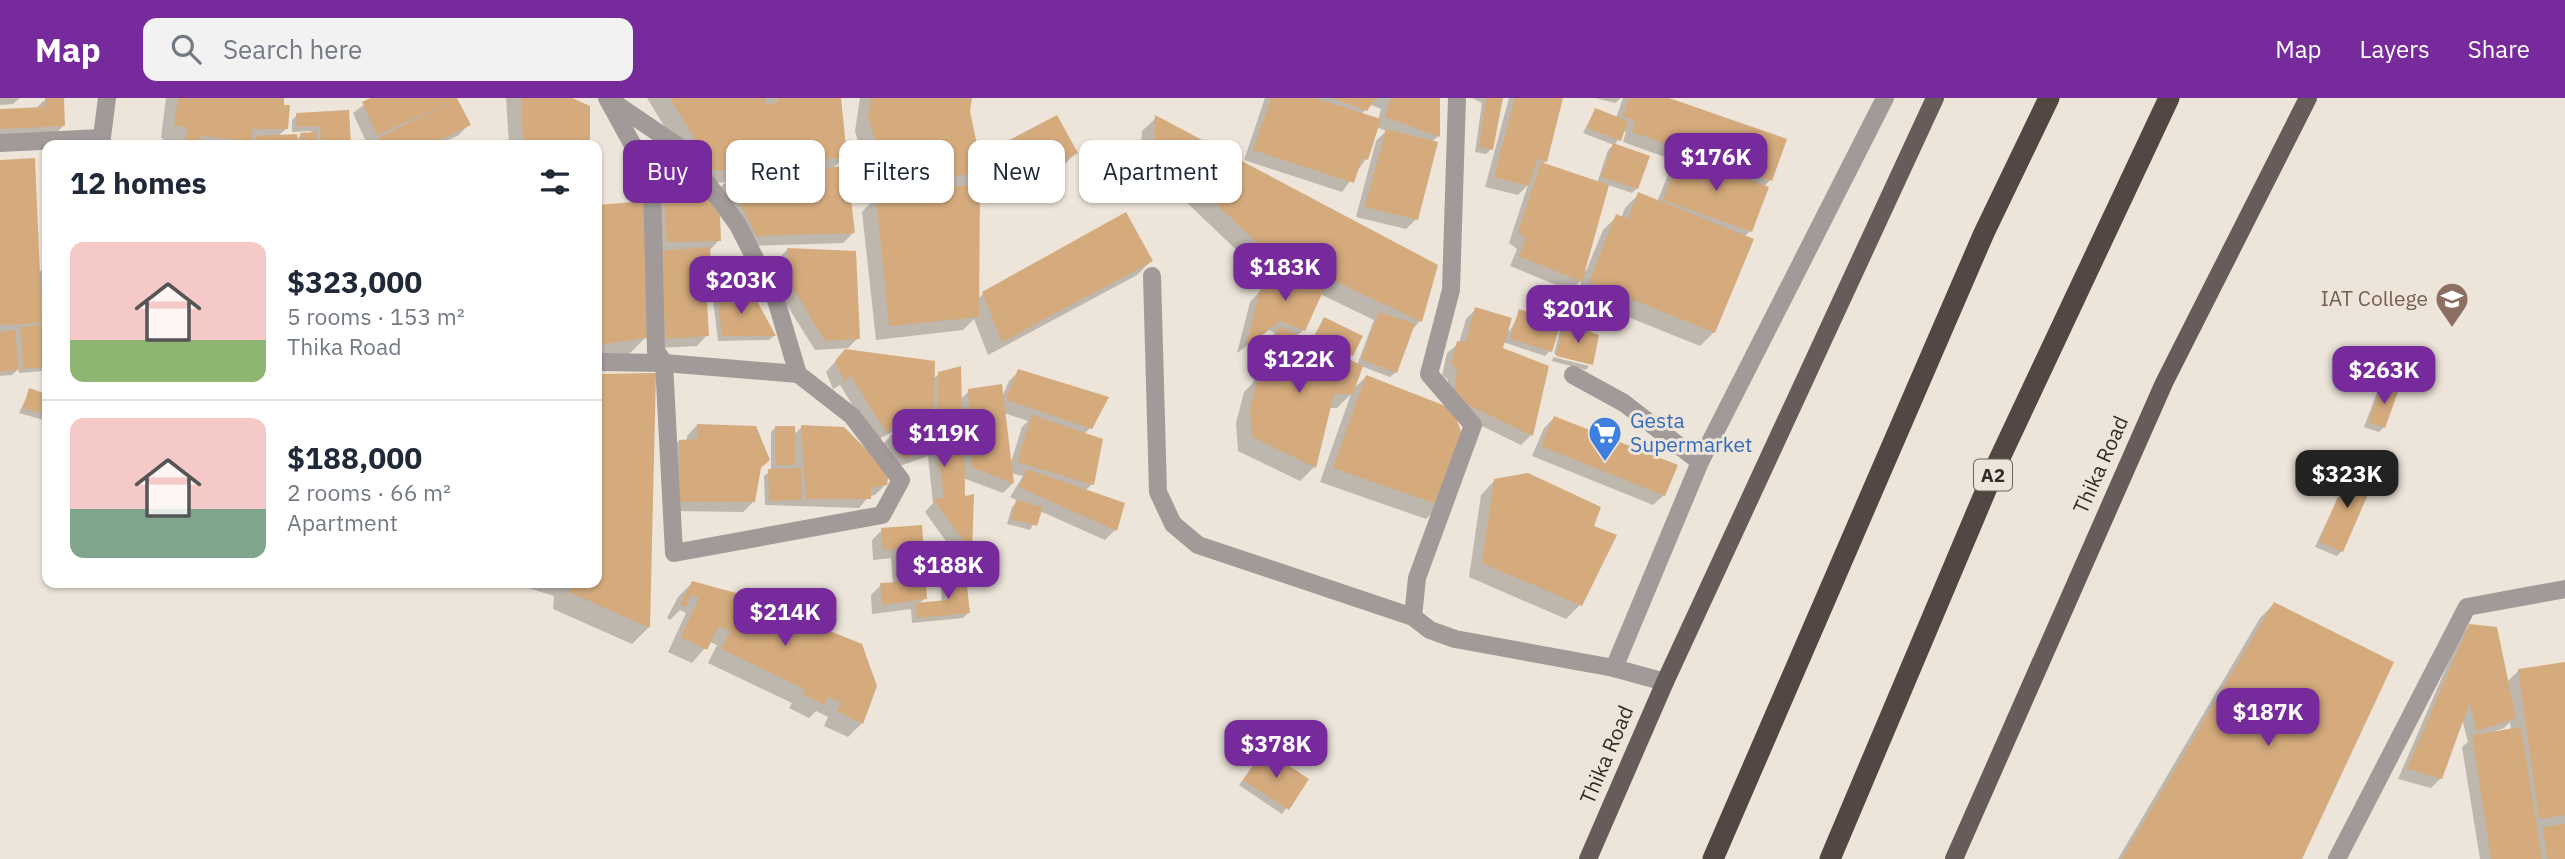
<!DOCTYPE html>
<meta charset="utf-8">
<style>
:root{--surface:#fff;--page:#f2f2f3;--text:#1f2937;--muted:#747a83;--line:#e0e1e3;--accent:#772a9c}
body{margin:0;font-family:"IBM Plex Sans",sans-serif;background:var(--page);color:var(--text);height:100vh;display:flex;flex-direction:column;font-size:26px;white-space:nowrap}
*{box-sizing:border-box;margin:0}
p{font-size:23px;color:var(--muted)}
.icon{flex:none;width:38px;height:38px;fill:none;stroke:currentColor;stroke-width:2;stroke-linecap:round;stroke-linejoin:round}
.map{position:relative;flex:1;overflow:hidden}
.details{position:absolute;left:42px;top:42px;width:560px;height:448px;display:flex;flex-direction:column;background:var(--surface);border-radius:14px;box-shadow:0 2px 5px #0004}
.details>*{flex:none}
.hud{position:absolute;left:623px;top:42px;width:665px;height:63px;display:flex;gap:14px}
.price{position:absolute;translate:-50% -60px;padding:0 16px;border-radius:14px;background:var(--accent);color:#fff;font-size:23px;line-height:46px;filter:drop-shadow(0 2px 4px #0008)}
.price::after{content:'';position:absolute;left:50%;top:42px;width:21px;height:16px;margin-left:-10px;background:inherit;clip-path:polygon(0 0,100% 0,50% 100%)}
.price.selected{background:#222;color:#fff}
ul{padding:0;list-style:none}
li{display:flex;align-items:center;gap:21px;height:175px;padding:0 28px}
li+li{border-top:2px solid var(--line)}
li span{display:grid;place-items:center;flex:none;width:196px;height:140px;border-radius:14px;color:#555}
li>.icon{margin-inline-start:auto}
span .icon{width:84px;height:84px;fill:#fffc;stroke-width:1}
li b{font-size:30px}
h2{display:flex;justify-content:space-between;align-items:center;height:84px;padding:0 28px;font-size:30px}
.tag{padding:0 24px;border-radius:14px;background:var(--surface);box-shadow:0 2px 5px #0004;font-size:24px;line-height:63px}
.tag.selected{background:var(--accent);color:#fff}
header{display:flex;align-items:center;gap:42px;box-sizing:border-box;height:98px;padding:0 35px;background:var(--accent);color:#fff}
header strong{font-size:33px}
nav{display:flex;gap:38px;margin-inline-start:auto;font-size:24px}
.search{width:490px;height:63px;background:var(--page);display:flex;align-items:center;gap:18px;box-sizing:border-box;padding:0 24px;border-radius:14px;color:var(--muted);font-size:26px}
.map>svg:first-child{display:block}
.shadow{fill:#0003;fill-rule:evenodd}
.building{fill:#d5ab7d}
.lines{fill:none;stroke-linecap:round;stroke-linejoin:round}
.minor{stroke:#a19a98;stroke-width:18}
.major{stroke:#675c59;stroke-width:18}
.highway{stroke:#534743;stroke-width:21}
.labels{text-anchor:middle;stroke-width:6;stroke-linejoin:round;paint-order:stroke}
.shield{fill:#ede5d9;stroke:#69655e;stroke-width:2}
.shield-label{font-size:19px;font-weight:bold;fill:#312e2a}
.education-label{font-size:21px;fill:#785e54;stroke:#ede5d9;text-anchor:end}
.shop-label{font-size:21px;fill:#366cbe;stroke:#ede5d9;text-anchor:start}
.street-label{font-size:21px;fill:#312e2a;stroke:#ede5d9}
</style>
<header>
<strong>Map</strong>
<div class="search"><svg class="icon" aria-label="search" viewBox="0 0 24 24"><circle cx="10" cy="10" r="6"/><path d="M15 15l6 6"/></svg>Search here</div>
<nav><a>Map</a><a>Layers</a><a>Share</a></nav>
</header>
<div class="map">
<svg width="2565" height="761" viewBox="0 0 2565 761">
<rect width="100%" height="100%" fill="#ede5d9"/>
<g class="shadow">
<path d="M0,0H20L13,6L0,7Z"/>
<path d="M47,0H52L63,28L53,38L0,40V13L35,11Z"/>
<path d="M166,0H283L287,30L278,38L296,42L301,37L312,36L311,33L292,34V22L297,17L347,14L349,47H252V45L174,47L161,40Z"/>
<path d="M373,0H456L469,26L459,37L438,47H372L378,41L367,46L353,15Z"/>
<path d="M506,0H568L588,9V47H509Z"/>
<path d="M647,0H840L845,58L831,72L853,135L843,145L745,148L719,90L726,84L697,87L719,142L709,153L710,184L704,190L707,237L697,248L656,250L653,90L663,80L689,69Z"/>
<path d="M860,0H970L968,13L981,75L967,89L977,202L984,195L1151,163L1137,177L988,257L974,221L963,232L876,242L862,114L876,99L913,95V92L859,95L863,61L855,33Z"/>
<path d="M1265,0H1438V38L1432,44L1416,121L1406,131L1356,119L1376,43L1386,33L1377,29L1366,61L1342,94L1244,62ZM1369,6L1381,11L1378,22L1361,17Z"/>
<path d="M1472,0H1501L1491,51L1486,56L1475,54L1482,5Z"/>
<path d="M1509,0H1562L1546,63L1542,66L1597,85L1608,52L1614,47L1583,35L1595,12L1616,20L1623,0H1664L1770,82L1764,89L1750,133L1744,139L1714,234L1700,248L1576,198L1583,180L1571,193L1510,168L1517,151L1509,145L1528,87L1518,97L1485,89ZM1623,33L1626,34L1623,44L1676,63L1671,69L1657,104L1639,96L1625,110L1621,120L1617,118L1603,132L1586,173L1584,172L1608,87L1632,95L1637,90L1614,48Z"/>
<path d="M1595,0H1621L1615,5Z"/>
<path d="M1156,20L1420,223L1411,233L1396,274L1390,279L1361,268L1353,291L1366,279L1445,310L1448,282L1442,277L1447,255L1459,245L1466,221L1476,211L1510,233L1520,213L1550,253L1545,258L1503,244L1501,251L1531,337L1521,347L1453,314L1440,407L1426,421L1320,384L1351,296L1337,310H1329L1314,369L1300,383L1238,353L1236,325L1244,294L1253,285L1265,244L1275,235L1269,232L1237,255L1250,204L1276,176L1246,161L1140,60L1142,33ZM1320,196L1374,222L1357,267L1346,262L1352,256L1324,221L1310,245L1296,239L1303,232Z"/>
<path d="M1001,49L1076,55L1066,65L1010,95L991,59Z"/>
<path d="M0,64L38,176L47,166V323L19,315L30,292L43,296L42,273L19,275V270L12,277L0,278Z"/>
<path d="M643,105L645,240L628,257L597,261V108Z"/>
<path d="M787,152L858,240L848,250L815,252L780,196L777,162Z"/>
<path d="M717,188L732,207L774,238L769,242L718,243L712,193Z"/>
<path d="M1565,227L1597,238L1590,268V265L1554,256L1560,232Z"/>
<path d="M845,253L933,281L939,276L960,302L969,293L1002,299L1009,283L1019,273L1090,330L1084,336L1092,386L1085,393L1115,432L1105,442L1040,413L1030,432L1007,426L1012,409L1018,403L1010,399L1023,378L1011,375L1012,386L1003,395L963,380V400L973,398L970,454L966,459L964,479L968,515L963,520L912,525L911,511L872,516L871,497L881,487L893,486L891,460L873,462L872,442L882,432L921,428L925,500L919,506L942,504L941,488L947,482H929V458L934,453H953L925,414L933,405L928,358L894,370L880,348L891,338L934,323V307L922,319L875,343L840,287L833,291L826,274ZM1004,315L1028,323L1022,329L1010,367ZM959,317L960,328L935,321L956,320Z"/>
<path d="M1553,259L1589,268L1586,272L1552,263Z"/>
<path d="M654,277L648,530L632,546L553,511L554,498L512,485H597V278Z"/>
<path d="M2383,287L2384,329L2379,334L2364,329L2378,292Z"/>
<path d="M1554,320L1664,397L1653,407L1532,358L1544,330Z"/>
<path d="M697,327L759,371L753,404L743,414L671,413L669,353L679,343H687V338Z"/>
<path d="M776,329L793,337L802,329L886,386L875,397L869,398L859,410L765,407L764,378L771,373V334Z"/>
<path d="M2351,372L2342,453L2337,458L2315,449Z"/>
<path d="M1495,382L1592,429L1580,507L1566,521L1469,479L1481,397Z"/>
<path d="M692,485L735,496L862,625L848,639L824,628L828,619L816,613L809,620L789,610L792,605L708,565L717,547L710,544L692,565L668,554L686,515L680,512L670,522L667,520L678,499Z"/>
<path d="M2274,506L2300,761H2118L2260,520Z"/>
<path d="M2470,528L2507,584L2519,572L2565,566V761H2480L2462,649L2468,644L2462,621L2441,680L2431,690L2398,681L2460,538ZM2510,624L2511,633L2492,634L2504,630Z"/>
<path d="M1264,653L1306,682L1282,716L1239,687Z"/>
</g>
<g class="building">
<path d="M45,0H64L65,28L0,31V11L46,9Z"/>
<path d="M178,0H284V7H290L288,31H252L251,43L201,38L199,47H183L188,31L174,26Z"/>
<path d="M371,0H457L471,27L430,47H380L376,41L453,3L377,37L362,4Z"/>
<path d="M521,0H572L590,8V47H523Z"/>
<path d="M670,0H766V7L778,4V0H841L847,59L714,73Z"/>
<path d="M871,0H972L970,13L983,76L872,82L876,46L868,18Z"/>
<path d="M1271,0H1315L1381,21L1368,62L1362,60L1354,85L1253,52Z"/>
<path d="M1332,0H1376L1367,13Z"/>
<path d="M1391,0H1440V39L1385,19Z"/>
<path d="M1486,0H1503L1493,52L1479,49Z"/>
<path d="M1515,0H1563L1547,64L1537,61L1529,88L1494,79Z"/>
<path d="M1629,0H1669L1787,41L1772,83L1632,34L1635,23L1623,18Z"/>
<path d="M1595,10L1628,23L1621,43L1587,30Z"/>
<path d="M349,12L351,47H321L320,28L297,29L296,15Z"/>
<path d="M1057,17L1078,55L1021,86L1000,47Z"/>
<path d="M1155,17L1438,167L1422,224L1260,148L1154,46Z"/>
<path d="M1386,31L1438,44L1418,122L1365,109Z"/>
<path d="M318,34V47H301L300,35Z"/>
<path d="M297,36L298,47H256V38Z"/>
<path d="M202,42L231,45V47H201Z"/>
<path d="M1613,45L1650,58L1638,91L1601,79Z"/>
<path d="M1680,57L1769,89L1752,134L1663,102Z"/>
<path d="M35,60L42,225L0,227V62Z"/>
<path d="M1541,64L1609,87L1582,184L1519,158L1526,140L1518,134Z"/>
<path d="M686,68L720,118L721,143L667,144L662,78Z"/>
<path d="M847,68L855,135L756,138L728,79Z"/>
<path d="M980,86L979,219L889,228L876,98Z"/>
<path d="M1638,94L1754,141L1715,235L1589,184L1616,116L1628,121Z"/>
<path d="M645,103L647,240L597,247V107Z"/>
<path d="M1126,114L1153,163L1002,244L982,194Z"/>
<path d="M710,149L712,185H706L709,238L666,241L659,153Z"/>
<path d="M787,150L856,153L860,241L825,243L790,185Z"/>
<path d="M1282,168L1325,189L1305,233L1280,223L1246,248L1260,192L1264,187L1274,185Z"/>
<path d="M730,185L733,205L757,203L776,238H722L716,186Z"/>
<path d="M1475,209L1512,220L1503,250L1549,268L1533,338L1454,300L1457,271L1451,266L1457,243L1466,244Z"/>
<path d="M1519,211L1561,225L1552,254L1510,240Z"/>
<path d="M1379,214L1415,226L1397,275L1361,261Z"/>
<path d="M1324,219L1363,238L1353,258L1314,239Z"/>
<path d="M1565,225L1599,237L1593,267L1556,258Z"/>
<path d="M44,227L47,269L23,271L20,229Z"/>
<path d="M1279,228L1363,268L1353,296H1334L1316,370L1252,339L1250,310L1258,278L1266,269Z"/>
<path d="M15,232L19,272L0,274V234Z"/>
<path d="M845,251L935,263L934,310L886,334L851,278L844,283L835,263Z"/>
<path d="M961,268L962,316L938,317V274Z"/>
<path d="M1018,271L1109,299L1092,331L1006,302Z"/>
<path d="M656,275L650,530L569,494L570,485H597V276Z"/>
<path d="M1366,277L1453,311L1465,345L1442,408L1333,370Z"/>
<path d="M2383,285L2399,291L2385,330L2368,324Z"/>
<path d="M1002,286L1014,386L972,369L968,291Z"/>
<path d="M29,290L47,296V317L23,310Z"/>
<path d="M1032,317L1103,341L1094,387L1017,364Z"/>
<path d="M1554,318L1678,367L1665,398L1541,348Z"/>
<path d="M935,321L964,328L965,398L974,396L972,455L934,402L944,399L937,349L904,361L890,337Z"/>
<path d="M697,326L756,328L770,362L761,370L755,404H680L679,342L697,341Z"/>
<path d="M801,327L844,329L889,374L887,387L871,390V401H806Z"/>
<path d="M775,328H795V367H776Z"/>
<path d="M801,370L802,402L769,403L768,371Z"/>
<path d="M2350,370L2375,380L2343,454L2319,444Z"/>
<path d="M1027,371L1125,405L1117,433L1019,389Z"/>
<path d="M1528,375L1601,409L1594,428L1617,437L1582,508L1482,465L1494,381Z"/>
<path d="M1016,402L1043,409L1037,428L1011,421Z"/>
<path d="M922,427L927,501L882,507L880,485L903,484L901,451L883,452L881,430Z"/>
<path d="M933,451H967L968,478H933Z"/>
<path d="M966,479L970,515L917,520L915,505L947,502L945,482Z"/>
<path d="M692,483L736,495L862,546L877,588L863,626L837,613L841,605L828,599L825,607L802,596L805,591L721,551L730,533L719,528L707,552L681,539L699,500L691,496L686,509L680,506Z"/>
<path d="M2274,504L2394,564L2302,761H2122Z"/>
<path d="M2469,526L2497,529L2516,620L2477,633L2470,604L2442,681L2407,671Z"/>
<path d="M2565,564V717L2539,721L2518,571Z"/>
<path d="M2521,629L2542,761H2491L2472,637Z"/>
<path d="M1264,651L1309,681L1289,712L1243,682Z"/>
<path d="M2565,726V761H2547L2543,729Z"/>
</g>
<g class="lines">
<g class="minor">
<path d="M607,0L682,51L738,127L776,202L798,276L852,318L901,382L882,417L674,455L664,265L656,253L652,82Z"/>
<path d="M1457,0L1451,192L1429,276L1473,327L1417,480L1413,519L1430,532L1455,541L1614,570L1665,584"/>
<path d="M0,45L101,40"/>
<path d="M101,47L107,0"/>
<path d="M1152,178L1158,394L1173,426L1198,447L1413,519"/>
<path d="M597,264L664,265L798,276"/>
<path d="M1573,277L1624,305L1700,364L1614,570"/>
<path d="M1700,364L1885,0"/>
<path d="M2337,761L2467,509L2565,491"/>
</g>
<g class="major">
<path d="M1588,761L1665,584L1935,0"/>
<path d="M1954,761L2164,285L2308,0"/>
</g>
<g class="highway">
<path d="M1713,761L1984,135L2049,0"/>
<path d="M1830,761L1997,366L2169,0"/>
</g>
</g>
<defs>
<symbol id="university-pin" viewBox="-11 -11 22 30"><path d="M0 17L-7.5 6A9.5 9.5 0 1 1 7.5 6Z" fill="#8d6e63" stroke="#ede5d9"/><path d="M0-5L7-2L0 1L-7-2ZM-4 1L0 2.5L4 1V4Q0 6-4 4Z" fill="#fff"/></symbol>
<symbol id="supermarket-pin" viewBox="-11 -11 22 30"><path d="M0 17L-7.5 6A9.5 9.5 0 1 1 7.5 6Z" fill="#3f7fe0" stroke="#ede5d9"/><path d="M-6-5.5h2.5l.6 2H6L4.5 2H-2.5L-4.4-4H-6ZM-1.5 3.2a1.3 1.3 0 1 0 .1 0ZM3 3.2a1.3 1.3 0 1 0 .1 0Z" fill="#fff"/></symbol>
</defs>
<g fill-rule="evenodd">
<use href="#university-pin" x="2433" y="182" width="38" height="52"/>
<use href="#supermarket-pin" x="1586" y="316" width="38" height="52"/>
</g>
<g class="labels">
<rect class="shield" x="1974" y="361.5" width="38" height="31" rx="5"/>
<g class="shield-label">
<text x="1993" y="384">A2</text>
</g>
<g class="education-label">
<text x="2428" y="208">IAT College</text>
</g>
<g class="shop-label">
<text x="1630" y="330">Gesta<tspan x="1630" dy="24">Supermarket</tspan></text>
</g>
<g class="street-label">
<text transform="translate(2101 367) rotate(-66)" y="7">Thika Road</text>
<text transform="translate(1607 657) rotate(-67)" y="7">Thika Road</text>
</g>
</g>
</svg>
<b class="price" style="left:1716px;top:95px">$176K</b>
<b class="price" style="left:1285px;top:205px">$183K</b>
<b class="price" style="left:741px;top:218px">$203K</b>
<b class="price" style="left:1578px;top:247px">$201K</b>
<b class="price" style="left:1299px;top:297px">$122K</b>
<b class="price" style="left:2384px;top:308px">$263K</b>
<b class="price" style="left:944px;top:371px">$119K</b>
<b class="price selected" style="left:2347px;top:412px">$323K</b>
<b class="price" style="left:948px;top:503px">$188K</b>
<b class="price" style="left:785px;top:550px">$214K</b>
<b class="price" style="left:2268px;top:650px">$187K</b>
<b class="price" style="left:1276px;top:682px">$378K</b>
<div class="hud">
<a class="tag selected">Buy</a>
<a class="tag">Rent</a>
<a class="tag">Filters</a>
<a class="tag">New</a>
<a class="tag">Apartment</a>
</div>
<section class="details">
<h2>12 homes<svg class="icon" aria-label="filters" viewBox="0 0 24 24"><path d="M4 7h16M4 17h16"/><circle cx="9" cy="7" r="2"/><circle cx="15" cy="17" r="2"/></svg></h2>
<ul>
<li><span style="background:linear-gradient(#f6c9c9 70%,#8fb573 0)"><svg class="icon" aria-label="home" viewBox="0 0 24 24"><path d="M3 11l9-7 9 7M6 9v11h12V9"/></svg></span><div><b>$323,000</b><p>5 rooms · 153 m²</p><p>Thika Road</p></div></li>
<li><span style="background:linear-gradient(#f6c9c9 65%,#7fa58c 0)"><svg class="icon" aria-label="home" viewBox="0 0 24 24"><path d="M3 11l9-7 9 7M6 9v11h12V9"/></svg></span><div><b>$188,000</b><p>2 rooms · 66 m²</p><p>Apartment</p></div></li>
</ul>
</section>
</div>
